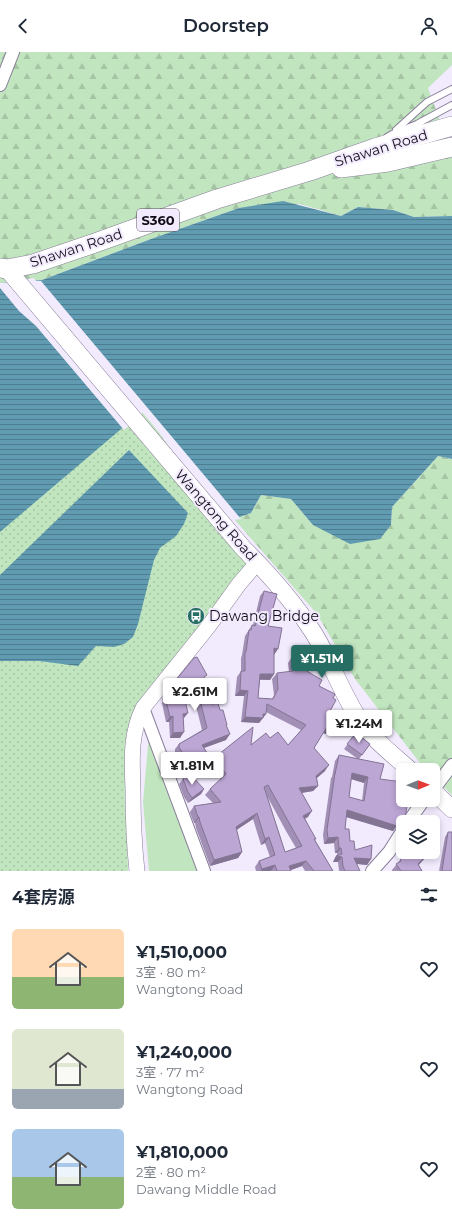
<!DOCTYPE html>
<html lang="zh">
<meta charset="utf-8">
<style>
:root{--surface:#fff;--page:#f2f2f3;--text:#1f2937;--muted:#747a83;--accent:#266e64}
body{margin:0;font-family:Montserrat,"Noto Sans SC",sans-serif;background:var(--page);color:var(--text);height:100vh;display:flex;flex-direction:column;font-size:15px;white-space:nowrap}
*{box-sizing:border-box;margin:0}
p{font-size:13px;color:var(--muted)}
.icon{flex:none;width:22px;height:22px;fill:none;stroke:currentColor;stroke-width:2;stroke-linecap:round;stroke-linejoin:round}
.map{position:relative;height:819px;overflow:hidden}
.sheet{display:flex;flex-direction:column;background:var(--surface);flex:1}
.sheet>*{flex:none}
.needle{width:26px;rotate:89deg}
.fabs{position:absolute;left:396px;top:711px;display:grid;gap:8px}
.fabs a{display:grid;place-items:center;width:44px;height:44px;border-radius:6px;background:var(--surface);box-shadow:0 2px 6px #0003;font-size:20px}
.price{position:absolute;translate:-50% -34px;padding:0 9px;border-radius:4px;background:#fff;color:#222;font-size:13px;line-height:26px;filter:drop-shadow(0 1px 2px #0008)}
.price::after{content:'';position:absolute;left:50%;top:24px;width:12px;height:9px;margin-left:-6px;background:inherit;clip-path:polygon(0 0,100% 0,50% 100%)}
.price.current{background:var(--accent);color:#fff}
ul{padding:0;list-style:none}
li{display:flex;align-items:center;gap:12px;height:100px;padding:0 12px}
li span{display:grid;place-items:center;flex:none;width:112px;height:80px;border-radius:6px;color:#555}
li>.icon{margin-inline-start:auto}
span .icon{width:48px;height:48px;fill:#fffc;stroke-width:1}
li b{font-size:17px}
h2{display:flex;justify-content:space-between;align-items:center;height:48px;padding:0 12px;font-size:17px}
header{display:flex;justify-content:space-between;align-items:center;height:52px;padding:0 12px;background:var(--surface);font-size:18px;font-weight:600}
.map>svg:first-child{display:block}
.grass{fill:url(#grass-dots)}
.forest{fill:url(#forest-firs)}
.green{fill:#c1e6bf}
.water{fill:url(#water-rules)}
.pier{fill:#f2ebfe}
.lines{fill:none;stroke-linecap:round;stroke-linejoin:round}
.service-casing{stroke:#887d99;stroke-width:8}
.minor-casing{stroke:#887d99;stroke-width:14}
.tertiary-casing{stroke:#887d99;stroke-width:16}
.secondary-casing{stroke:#887d99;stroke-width:18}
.primary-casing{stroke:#887d99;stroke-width:20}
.service{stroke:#fff;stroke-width:6}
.minor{stroke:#fff;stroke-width:12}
.tertiary{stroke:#fff;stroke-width:15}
.secondary{stroke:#fff;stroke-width:17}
.primary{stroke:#fff;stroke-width:19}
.wall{fill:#a28fb6;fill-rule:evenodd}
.shaded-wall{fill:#847494}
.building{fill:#bca6d4;stroke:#847494;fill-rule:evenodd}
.labels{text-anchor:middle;stroke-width:4;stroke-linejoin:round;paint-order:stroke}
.shield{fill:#f2ebfe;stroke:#544f5c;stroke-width:1}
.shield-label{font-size:13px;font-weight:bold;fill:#110c16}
.street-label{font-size:14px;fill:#110c16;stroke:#f2ebfe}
.poi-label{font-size:14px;fill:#110c16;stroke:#f2ebfe;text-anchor:start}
</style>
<header><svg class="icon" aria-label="back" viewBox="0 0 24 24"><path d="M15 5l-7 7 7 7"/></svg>Doorstep<svg class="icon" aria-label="person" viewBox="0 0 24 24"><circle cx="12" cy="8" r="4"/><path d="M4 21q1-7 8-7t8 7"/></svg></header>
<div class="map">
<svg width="452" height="819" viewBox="0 0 452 819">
<defs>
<pattern id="grass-dots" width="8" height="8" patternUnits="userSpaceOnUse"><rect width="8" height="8" fill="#c1e6bf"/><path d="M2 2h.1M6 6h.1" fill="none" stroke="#a5c4a3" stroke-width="1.8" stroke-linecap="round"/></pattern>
<pattern id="forest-firs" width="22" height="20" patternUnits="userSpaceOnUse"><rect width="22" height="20" fill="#c1e6bf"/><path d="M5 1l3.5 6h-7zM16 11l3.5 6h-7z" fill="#a5c4a3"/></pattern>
<pattern id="water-rules" width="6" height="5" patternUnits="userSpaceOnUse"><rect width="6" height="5" fill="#609bb1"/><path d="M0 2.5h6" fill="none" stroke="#4e7d8f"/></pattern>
</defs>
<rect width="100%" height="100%" fill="#f2ebfe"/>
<path class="grass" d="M141,355L250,509L153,635L126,736L128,819H0V477Z"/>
<g class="forest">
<path d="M0,0H452V13L428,36L452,101V164L414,165L393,158L358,155L341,164L300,152L239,156L151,187L42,228L0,231Z"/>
<path d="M438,404L452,407V743L433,725V718H426L423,715L355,627L317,562L234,467L251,461L261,443L291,447L313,473H391L392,455Z"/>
</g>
<path class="green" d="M149,682L200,819H149L143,750Z"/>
<g class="water">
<path d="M283,149L341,164L358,155L393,158L414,165L452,164V407L438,404L392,455L391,473L380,487L350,492L313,473L291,447L261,443L251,461L234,467L141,355L140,361L0,480V231L42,228L151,187L239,156Z"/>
<path d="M129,398L188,461L184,472L176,484L160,496L154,508L138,572L133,585L124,592L114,595L96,594L78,614L39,609H0V523Z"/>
</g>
<path class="pier" d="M34,226L36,229H41L241,467L233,468L142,360V363L124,378L36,274L19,259L0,236V231L27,230L26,227Z"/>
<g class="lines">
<defs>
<g id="service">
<path d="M396,78L427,50L452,37"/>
<path d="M387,85L392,82L417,72L452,53"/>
</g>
<g id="minor">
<path d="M0,33L13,0"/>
<path d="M143,656L204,819"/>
<path d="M433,738L452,713"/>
<path d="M408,770L424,748"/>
<path d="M372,819L389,800L403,778"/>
</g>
<path id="tertiary" d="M137,819C134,792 133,765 133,738C132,709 130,682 143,656L208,575L239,532L257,511"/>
<g id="secondary">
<path d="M7,217L243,496C269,522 293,549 313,580C330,607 340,637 357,664C370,685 391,701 410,718"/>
<path d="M433,739L452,757"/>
</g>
<g id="primary">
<path d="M341,116L388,110L452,95"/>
<path d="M0,216L7,217L33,212L95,191L217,147L310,119L375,96L452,74"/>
</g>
</defs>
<use href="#service" class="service-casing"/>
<use href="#minor" class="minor-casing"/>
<use href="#tertiary" class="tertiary-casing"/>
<use href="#secondary" class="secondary-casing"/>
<use href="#primary" class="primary-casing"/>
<use href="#service" class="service"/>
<use href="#minor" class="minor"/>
<use href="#tertiary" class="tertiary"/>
<use href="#secondary" class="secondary"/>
<use href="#primary" class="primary"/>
</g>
<g class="wall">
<path d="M264,539L268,574L274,602V622L270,628H260L258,646L272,647L274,643L272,627L277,621L289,620L288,611L292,605L302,611L305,618L319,634L333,646L329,661L326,682L323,681L314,696L325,719L317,726L318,734L313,739L301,741L308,765L305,766L315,788L333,819H305L302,814L291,818V819H256L255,815L259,809L270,805L265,791L261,793L253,767L236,778L242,800L238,806L210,814L196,776L195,771H194L190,761V760L194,754L213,751L205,743L210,737L221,727L210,712L214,706L270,686L288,693L301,678L266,660V662L259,671L241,670L244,644H235L237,625L241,619V606L242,603L245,584L252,573H253L260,544ZM267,744L286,779L296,796L285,800Z"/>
<path d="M205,626L210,649L212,652L220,658L226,674V688L204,696L209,704L205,710L187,720L175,700V697L179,692L202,678L195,650L186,652L180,686H170L169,670H166L162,651L163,649L162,647L169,638L174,637L172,635L175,629Z"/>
<path d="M356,681L370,692L359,707L380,727L405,766L401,771L397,773L393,779L346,765L345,777L350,789L355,798L371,807L367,813L357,812L359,819H339L338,810H333L336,804H337V801H335L334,791L324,792L323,783L331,726L332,725L335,709L339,703L358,707L344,697ZM351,727L364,731L362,749L349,745Z"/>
<path d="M183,727L204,737L201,742L188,751L184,745L179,732Z"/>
<path d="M448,780L452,819H439L445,785Z"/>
<path d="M400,808L418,813L422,819H392V818Z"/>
</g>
<g class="shaded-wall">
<path d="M274,596L278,597L274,603Z"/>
<path d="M260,622H274L270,628L256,627Z"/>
<path d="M240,638L248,639L244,644H235Z"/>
<path d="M199,644L195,650L181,653L185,648Z"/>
<path d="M188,661L184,666L183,662Z"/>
<path d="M263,662H266L259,671L241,670L245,665Z"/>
<path d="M173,664L169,670H166L170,665Z"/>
<path d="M327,675L330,676L326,682L323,681Z"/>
<path d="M184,680L180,686H170L173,681Z"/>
<path d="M230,682L226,688L198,698L202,693Z"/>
<path d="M209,704L205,710L187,720L191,715Z"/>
<path d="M329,713L325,719L312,730L316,724Z"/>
<path d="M352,721L368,725L364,731L348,726Z"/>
<path d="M318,734L313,739L295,742L299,736Z"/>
<path d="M204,737L201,742L188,751L192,746Z"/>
<path d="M347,758L401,768L405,766L401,771L397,774L393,779L343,764Z"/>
<path d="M312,759L308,765L299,770L303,764Z"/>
<path d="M257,761L253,767L232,781L236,775Z"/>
<path d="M198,765H199L195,771H194Z"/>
<path d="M269,785L265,791L261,793L265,787Z"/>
<path d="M338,785L334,791L324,792L328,786Z"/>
<path d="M339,796H341L337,801H335Z"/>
<path d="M242,800L238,806L210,814L214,808Z"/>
<path d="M429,800H431L414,818L418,812Z"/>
<path d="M336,804L342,805L338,810H333Z"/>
<path d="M354,806L371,807L367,813L350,811Z"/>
<path d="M306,809L302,814L288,819L289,814Z"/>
<path d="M275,813L271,819H260L262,817Z"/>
</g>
<g class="building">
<path d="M264,539L277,542L268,574L282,576L278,597L274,596V622H260L258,646L273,647L278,637L277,621L293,619L292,605H302V611L304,610L305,618L322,628L319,634L335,642L333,646L336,648L329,661L334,662L330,676L327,675L314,696L329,713L316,724L318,734L299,736L312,759L303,764L316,787H314L333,819H314L306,809L289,814L291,819H277L275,813L262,817L259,809L275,803L269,785L265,787L257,761L236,775L242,800L214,808L200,770L199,765H198L195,756L194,754L221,750L210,737L226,722L214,706L253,675L251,693L266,681L270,686L278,680L288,693L306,673L267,652L266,662H263V666L245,665L248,639L240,638L241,619H245V600H246L249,578H251L252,573L255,574ZM268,733L302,794L285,800L264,735Z"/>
<path d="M197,605L207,623L204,625L210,649L212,652L218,651L220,658H223L227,673H226L230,682L202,693L209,704L191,715L179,695V692L207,676L199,644L185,648L188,661L183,662L184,680L173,681V664L170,665L165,645H167L166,641L169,638L181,635L175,629L194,606Z"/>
<path d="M356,681L370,692L362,703L347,692Z"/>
<path d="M339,703L384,712L380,727L403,730V748H408L405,766L401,768L397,774L347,758L345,777H349L350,789H354L355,798L372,793L371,807L354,806L360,819H345L343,814L342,805L336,804L342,802L341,796H339L338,785L328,786L327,778L335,721V722ZM352,721L368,725L364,749L349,745Z"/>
<path d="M189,721L204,737L192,746L188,740L183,727Z"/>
<path d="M448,780H452V819H442Z"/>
<path d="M433,787L437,793L433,796Z"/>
<path d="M412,800H429L418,812L422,819H401L396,812L401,809L400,808Z"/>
</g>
<defs>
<symbol id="bus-disc" viewBox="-11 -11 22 22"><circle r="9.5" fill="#266e64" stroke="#f2ebfe"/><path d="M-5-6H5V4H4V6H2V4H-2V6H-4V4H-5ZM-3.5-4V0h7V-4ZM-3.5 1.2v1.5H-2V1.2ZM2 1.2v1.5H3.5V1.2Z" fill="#fff"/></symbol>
</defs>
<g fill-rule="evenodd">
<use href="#bus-disc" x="186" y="554" width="20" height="20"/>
</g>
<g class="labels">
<rect class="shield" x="137" y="157" width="42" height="22" rx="3"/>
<g class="shield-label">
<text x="158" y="173">S360</text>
</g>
<g class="street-label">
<text transform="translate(381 96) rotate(-17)" y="5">Shawan Road</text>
<text transform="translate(76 196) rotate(-18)" y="5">Shawan Road</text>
<text transform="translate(216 463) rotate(49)" y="5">Wangtong Road</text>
</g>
<g class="poi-label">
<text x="209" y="569">Dawang Bridge</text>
</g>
</g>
</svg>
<div class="fabs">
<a><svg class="needle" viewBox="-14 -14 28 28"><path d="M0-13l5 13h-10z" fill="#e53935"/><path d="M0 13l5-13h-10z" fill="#747a83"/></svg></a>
<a><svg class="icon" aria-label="layers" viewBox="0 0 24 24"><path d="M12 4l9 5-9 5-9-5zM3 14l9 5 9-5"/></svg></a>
</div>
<b class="price current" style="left:322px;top:627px">¥1.51M</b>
<b class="price" style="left:195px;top:660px">¥2.61M</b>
<b class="price" style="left:359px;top:692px">¥1.24M</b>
<b class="price" style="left:192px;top:734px">¥1.81M</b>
</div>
<section class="sheet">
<h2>4套房源<svg class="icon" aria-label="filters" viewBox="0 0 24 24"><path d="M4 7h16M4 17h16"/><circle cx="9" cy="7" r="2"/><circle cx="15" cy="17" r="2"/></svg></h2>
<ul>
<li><span style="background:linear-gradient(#ffd9b3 60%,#8fb573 0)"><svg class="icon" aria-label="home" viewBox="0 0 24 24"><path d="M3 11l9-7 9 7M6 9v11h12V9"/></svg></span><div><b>¥1,510,000</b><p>3室 · 80 m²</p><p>Wangtong Road</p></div><svg class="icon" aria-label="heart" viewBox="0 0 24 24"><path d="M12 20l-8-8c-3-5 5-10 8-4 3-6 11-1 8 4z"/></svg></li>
<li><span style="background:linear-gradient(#dfe7d0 75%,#9aa5b1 0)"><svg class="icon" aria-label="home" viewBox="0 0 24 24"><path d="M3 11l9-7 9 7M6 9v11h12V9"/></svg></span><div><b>¥1,240,000</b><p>3室 · 77 m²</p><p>Wangtong Road</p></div><svg class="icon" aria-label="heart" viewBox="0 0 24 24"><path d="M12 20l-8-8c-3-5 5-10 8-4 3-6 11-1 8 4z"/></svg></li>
<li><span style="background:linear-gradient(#a9c7e8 60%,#8fb573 0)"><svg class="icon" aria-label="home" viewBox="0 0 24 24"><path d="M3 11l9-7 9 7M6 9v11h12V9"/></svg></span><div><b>¥1,810,000</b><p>2室 · 80 m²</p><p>Dawang Middle Road</p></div><svg class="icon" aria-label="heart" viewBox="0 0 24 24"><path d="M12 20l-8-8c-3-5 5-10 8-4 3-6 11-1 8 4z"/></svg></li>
</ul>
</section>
